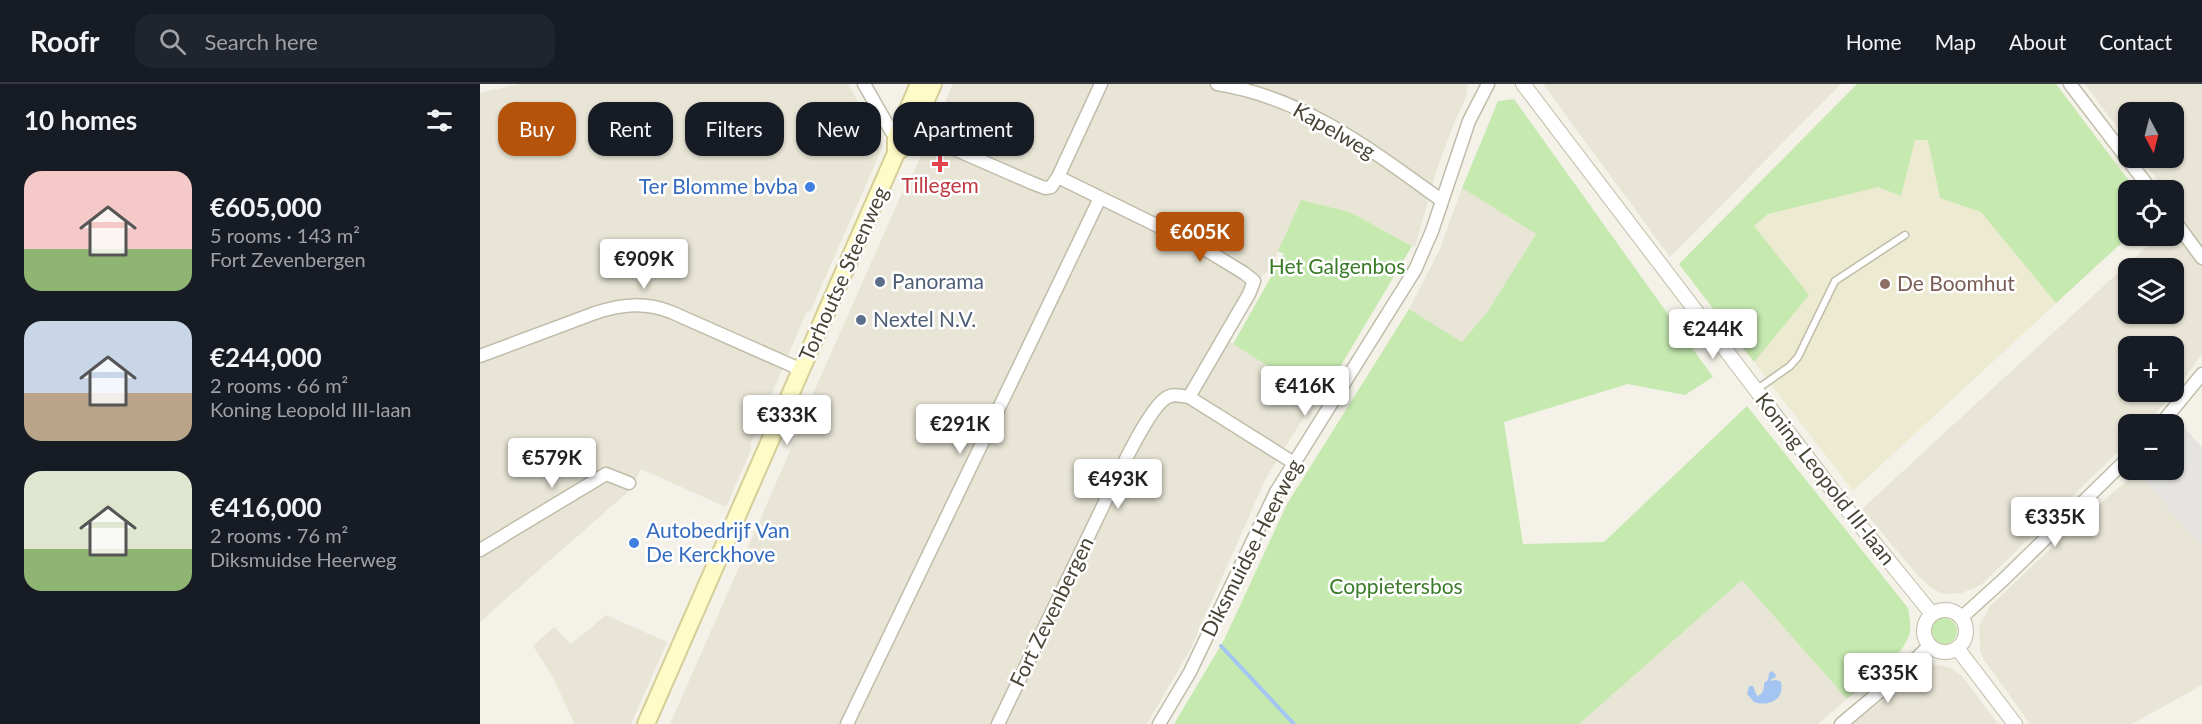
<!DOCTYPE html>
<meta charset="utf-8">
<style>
:root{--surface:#171b24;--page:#20242c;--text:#f1f3f6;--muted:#9ea1a6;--line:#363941;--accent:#b45309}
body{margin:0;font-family:Lato,sans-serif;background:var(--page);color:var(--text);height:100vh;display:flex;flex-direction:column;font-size:22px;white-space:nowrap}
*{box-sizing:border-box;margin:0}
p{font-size:20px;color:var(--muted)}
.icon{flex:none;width:33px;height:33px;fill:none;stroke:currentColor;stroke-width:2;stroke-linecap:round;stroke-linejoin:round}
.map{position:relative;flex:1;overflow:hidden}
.details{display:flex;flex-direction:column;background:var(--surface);width:480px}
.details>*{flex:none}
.top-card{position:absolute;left:18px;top:18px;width:570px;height:54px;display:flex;gap:12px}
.needle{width:39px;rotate:173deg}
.controls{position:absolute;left:1638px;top:18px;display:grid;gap:12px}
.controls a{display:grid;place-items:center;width:66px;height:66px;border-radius:12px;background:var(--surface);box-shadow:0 2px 4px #0004;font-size:30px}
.price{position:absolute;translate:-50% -51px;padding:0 14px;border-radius:6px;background:#fff;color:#222;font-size:20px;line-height:39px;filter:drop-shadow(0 2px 3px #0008)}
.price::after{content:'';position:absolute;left:50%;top:36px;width:18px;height:14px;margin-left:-9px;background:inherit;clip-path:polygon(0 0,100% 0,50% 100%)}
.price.on{background:var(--accent);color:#fff}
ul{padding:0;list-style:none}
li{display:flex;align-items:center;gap:18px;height:150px;padding:0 24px}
li span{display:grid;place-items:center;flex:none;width:168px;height:120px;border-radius:18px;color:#555}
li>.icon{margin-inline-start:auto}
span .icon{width:72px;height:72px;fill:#fffc;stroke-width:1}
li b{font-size:26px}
h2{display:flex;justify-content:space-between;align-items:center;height:72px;padding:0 24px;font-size:26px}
.tag{padding:0 21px;border-radius:18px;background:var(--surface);box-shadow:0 2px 4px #0004;font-size:21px;line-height:54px}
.tag.on{background:var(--accent);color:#fff}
header{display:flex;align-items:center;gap:36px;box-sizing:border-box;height:84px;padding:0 30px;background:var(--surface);border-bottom:2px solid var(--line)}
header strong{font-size:28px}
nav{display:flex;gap:33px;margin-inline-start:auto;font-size:21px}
.search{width:420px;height:54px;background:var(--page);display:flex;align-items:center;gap:15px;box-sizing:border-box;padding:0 21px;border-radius:18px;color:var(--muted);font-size:22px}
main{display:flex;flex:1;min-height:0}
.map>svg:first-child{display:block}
.residential{fill:#e8e5d6;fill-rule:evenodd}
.education{fill:#edead2}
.green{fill:#c6e9b0}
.parking{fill:#e5e4e0}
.water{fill:#a4c5f1}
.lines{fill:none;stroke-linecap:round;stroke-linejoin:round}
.stream{stroke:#a4c5f1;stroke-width:4}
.service-casing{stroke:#c0bcaa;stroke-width:9}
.minor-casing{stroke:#c0bcaa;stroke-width:15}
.tertiary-casing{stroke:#c0bcaa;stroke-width:16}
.secondary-casing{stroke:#d5ce97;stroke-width:20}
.service{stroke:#fff;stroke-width:6}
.minor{stroke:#fff;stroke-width:12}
.tertiary{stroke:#fff;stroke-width:14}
.secondary{stroke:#fffbc7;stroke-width:16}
.health-dot{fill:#e0444e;stroke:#fff;stroke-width:2}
.shop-dot{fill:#3f7fe0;stroke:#fff;stroke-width:2}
.service-dot{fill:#5c6f8a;stroke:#fff;stroke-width:2}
.education-dot{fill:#8d6e63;stroke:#fff;stroke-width:2}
.labels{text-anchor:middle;stroke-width:5;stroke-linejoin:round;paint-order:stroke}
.street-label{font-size:21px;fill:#484436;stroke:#fff}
.health-label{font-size:21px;fill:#be3a42;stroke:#fff}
.shop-label{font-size:21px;fill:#366cbe;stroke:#fff;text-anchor:end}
.park-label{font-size:21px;fill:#3a7b28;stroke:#fff}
.service-label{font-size:21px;fill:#4e5e75;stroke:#fff;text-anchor:start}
.education-label{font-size:21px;fill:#785e54;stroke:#fff;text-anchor:start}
</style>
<header>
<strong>Roofr</strong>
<div class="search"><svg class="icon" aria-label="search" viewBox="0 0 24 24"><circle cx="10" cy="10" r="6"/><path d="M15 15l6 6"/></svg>Search here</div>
<nav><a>Home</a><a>Map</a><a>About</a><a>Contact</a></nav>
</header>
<main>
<section class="details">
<h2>10 homes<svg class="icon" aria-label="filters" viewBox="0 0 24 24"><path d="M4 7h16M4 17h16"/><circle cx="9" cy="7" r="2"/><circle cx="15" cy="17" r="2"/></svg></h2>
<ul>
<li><span style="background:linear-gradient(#f6c9c9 65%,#8fb573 0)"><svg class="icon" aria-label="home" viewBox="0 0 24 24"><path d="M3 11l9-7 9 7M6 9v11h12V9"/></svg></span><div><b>€605,000</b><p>5 rooms · 143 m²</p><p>Fort Zevenbergen</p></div></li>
<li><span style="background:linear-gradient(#c9d6e8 60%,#b9a48a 0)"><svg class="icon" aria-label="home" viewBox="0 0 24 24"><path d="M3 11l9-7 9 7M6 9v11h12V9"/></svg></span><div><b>€244,000</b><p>2 rooms · 66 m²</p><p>Koning Leopold III-laan</p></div></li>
<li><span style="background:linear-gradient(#dfe7d0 65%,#8fb573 0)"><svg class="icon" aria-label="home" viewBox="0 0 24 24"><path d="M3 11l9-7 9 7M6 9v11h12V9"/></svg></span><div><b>€416,000</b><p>2 rooms · 76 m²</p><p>Diksmuidse Heerweg</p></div></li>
</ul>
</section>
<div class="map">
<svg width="1722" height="640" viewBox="0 0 1722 640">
<rect width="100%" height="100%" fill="#f4f2e8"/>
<g class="residential">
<path d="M39,0H368L403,62L331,226L326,229L271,359V366L246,423L161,385L151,405L0,538V9Z"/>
<path d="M473,0H988L986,13L974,39L957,85L935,163L870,128L821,116L791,183L762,213L739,251L837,312L785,396L711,564L667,640H190L326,331L324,330L422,109L424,110Z"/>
<path d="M1063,0H1361L1190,173Z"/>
<path d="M1605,0H1722V270L1695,308L1666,340H1648V358L1501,501L1482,509L1463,510L1451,504L1439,493L1382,425L1678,152H1694V137L1702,129L1694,117V106H1685L1660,74H1694V28H1648V58ZM1648,184H1694V230H1648ZM1648,262H1694V308H1648Z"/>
<path d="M982,104L1056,150L1008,227L982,258L929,225L959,167Z"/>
<path d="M1656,389L1722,461V601L1652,640H1550L1504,576L1500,567L1499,542L1510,522L1599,438Z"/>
<path d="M1262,495L1367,615L1338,640H1099Z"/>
<path d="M126,531L187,558L151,640H95L70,588L53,562L74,543L91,560Z"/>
<path d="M1460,581L1471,584L1481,591L1518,640H1372L1439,588L1446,583Z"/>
</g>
<path class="education" d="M1377,0H1576L1656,106H1648L1649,152L1373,407L1199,180Z"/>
<g class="green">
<path d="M1377,0H1576L1656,106H1648L1649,152L1576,219L1501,128L1460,114L1448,56H1435L1421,112L1398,103L1288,130L1274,142L1329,211L1274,278L1199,180Z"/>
<path d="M1034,15L1233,293L1205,311L1148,300L1024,338L1043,460L1124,458L1267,322L1428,524C1429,532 1431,539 1430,547C1426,572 1386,598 1367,615L1262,496L1099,640H694L744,556L807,420L929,225L982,258L1008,227L1056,150L982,104L1018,17Z"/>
<path d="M821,116L870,128L932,162L841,315L753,260L804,170L798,167Z"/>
<circle cx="1464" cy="547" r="13"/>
</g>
<path class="parking" d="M1702,341L1722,363V461L1656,389L1659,386H1694V349Z"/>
<path class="water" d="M1292,587L1296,591L1295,594L1291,595V597L1296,596L1301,598C1305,616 1288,623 1274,618L1267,610L1269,602H1273L1277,612C1284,610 1284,605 1284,599L1288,596L1289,589Z"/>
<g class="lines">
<path class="stream" d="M741,562L814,640"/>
<defs>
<path id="service" d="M1276,306L1310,282L1318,273L1355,197L1425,151"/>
<g id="minor">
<path d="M384,0L411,47L416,53L421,56"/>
<path d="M737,0C823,13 893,67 961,116"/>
<path d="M1590,0L1671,106"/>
<path d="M426,44L552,99L565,104L571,103L578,93L621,0"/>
<path d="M578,93L723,164L764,189L774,197L769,210L709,313"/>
<path d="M1694,136L1722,174"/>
<path d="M0,272L115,229C142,220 165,218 191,228L322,286"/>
<path d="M1681,340L1722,290"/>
<path d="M0,466L126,390L149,399"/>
<path d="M1481,534L1523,496L1648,374"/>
<path d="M367,640L620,114"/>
<path d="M518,640L636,395C645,377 670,324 686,314C693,309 700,312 709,313L814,379"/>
<path d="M679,640L710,588L796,408L935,186L952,147L989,37L1008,0"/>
<path d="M1361,640L1416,594L1450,561"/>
</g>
<g id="tertiary">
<path d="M1043,0L1366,424L1452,530"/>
<circle cx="1465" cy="547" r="21"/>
<path d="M1477,564L1535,640"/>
</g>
<g id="secondary">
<path d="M416,69V53L439,0"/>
<path d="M166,640L416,69L426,61L453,0"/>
</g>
</defs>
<use href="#service" class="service-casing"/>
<use href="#minor" class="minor-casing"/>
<use href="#tertiary" class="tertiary-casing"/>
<use href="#secondary" class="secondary-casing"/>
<use href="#service" class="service"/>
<use href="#minor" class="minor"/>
<use href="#tertiary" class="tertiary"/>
<use href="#secondary" class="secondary"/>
</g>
<path class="health-dot" d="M457 71h6v6h6v6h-6v6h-6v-6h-6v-6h6z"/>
<g class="shop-dot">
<circle cx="330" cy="103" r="6"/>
<circle cx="154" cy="459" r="6"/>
</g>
<g class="service-dot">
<circle cx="400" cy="198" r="6"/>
<circle cx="381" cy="236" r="6"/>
</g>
<circle class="education-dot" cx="1405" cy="200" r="6"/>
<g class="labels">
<g class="street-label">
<text transform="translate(854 47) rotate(30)" y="7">Kapelweg</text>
<text transform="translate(364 190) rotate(-66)" y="7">Torhoutse Steenweg</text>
<text transform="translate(1345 395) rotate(52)" y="7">Koning Leopold III-laan</text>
<text transform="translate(772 464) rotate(-63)" y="7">Diksmuidse Heerweg</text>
<text transform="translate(572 528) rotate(-64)" y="7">Fort Zevenbergen</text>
</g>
<g class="health-label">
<text x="460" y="109">Tillegem</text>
</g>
<g class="shop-label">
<text x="318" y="110">Ter Blomme bvba</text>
<text x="166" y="454" text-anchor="start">Autobedrijf Van<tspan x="166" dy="24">De Kerckhove</tspan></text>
</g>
<g class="park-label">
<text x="857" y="190">Het Galgenbos</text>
<text x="916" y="510">Coppietersbos</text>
</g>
<g class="service-label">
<text x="412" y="205">Panorama</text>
<text x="393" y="243">Nextel N.V.</text>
</g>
<g class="education-label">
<text x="1417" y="207">De Boomhut</text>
</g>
</g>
</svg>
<div class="controls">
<a><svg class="needle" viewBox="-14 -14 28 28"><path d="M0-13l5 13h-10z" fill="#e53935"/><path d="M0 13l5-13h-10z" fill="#9ea1a6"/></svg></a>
<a><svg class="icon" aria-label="locate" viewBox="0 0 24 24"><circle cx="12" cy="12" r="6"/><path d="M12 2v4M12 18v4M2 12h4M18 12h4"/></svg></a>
<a><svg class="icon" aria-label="layers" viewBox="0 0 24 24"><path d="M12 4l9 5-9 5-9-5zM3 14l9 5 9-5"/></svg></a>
<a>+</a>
<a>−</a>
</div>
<b class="price on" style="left:720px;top:179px">€605K</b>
<b class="price" style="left:164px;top:206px">€909K</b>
<b class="price" style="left:1233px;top:276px">€244K</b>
<b class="price" style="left:825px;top:333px">€416K</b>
<b class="price" style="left:307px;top:362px">€333K</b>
<b class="price" style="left:480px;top:371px">€291K</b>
<b class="price" style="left:72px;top:405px">€579K</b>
<b class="price" style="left:638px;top:426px">€493K</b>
<b class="price" style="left:1575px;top:464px">€335K</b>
<b class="price" style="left:1408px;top:620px">€335K</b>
<div class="top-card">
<a class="tag on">Buy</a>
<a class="tag">Rent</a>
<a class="tag">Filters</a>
<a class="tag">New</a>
<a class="tag">Apartment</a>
</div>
</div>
</main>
